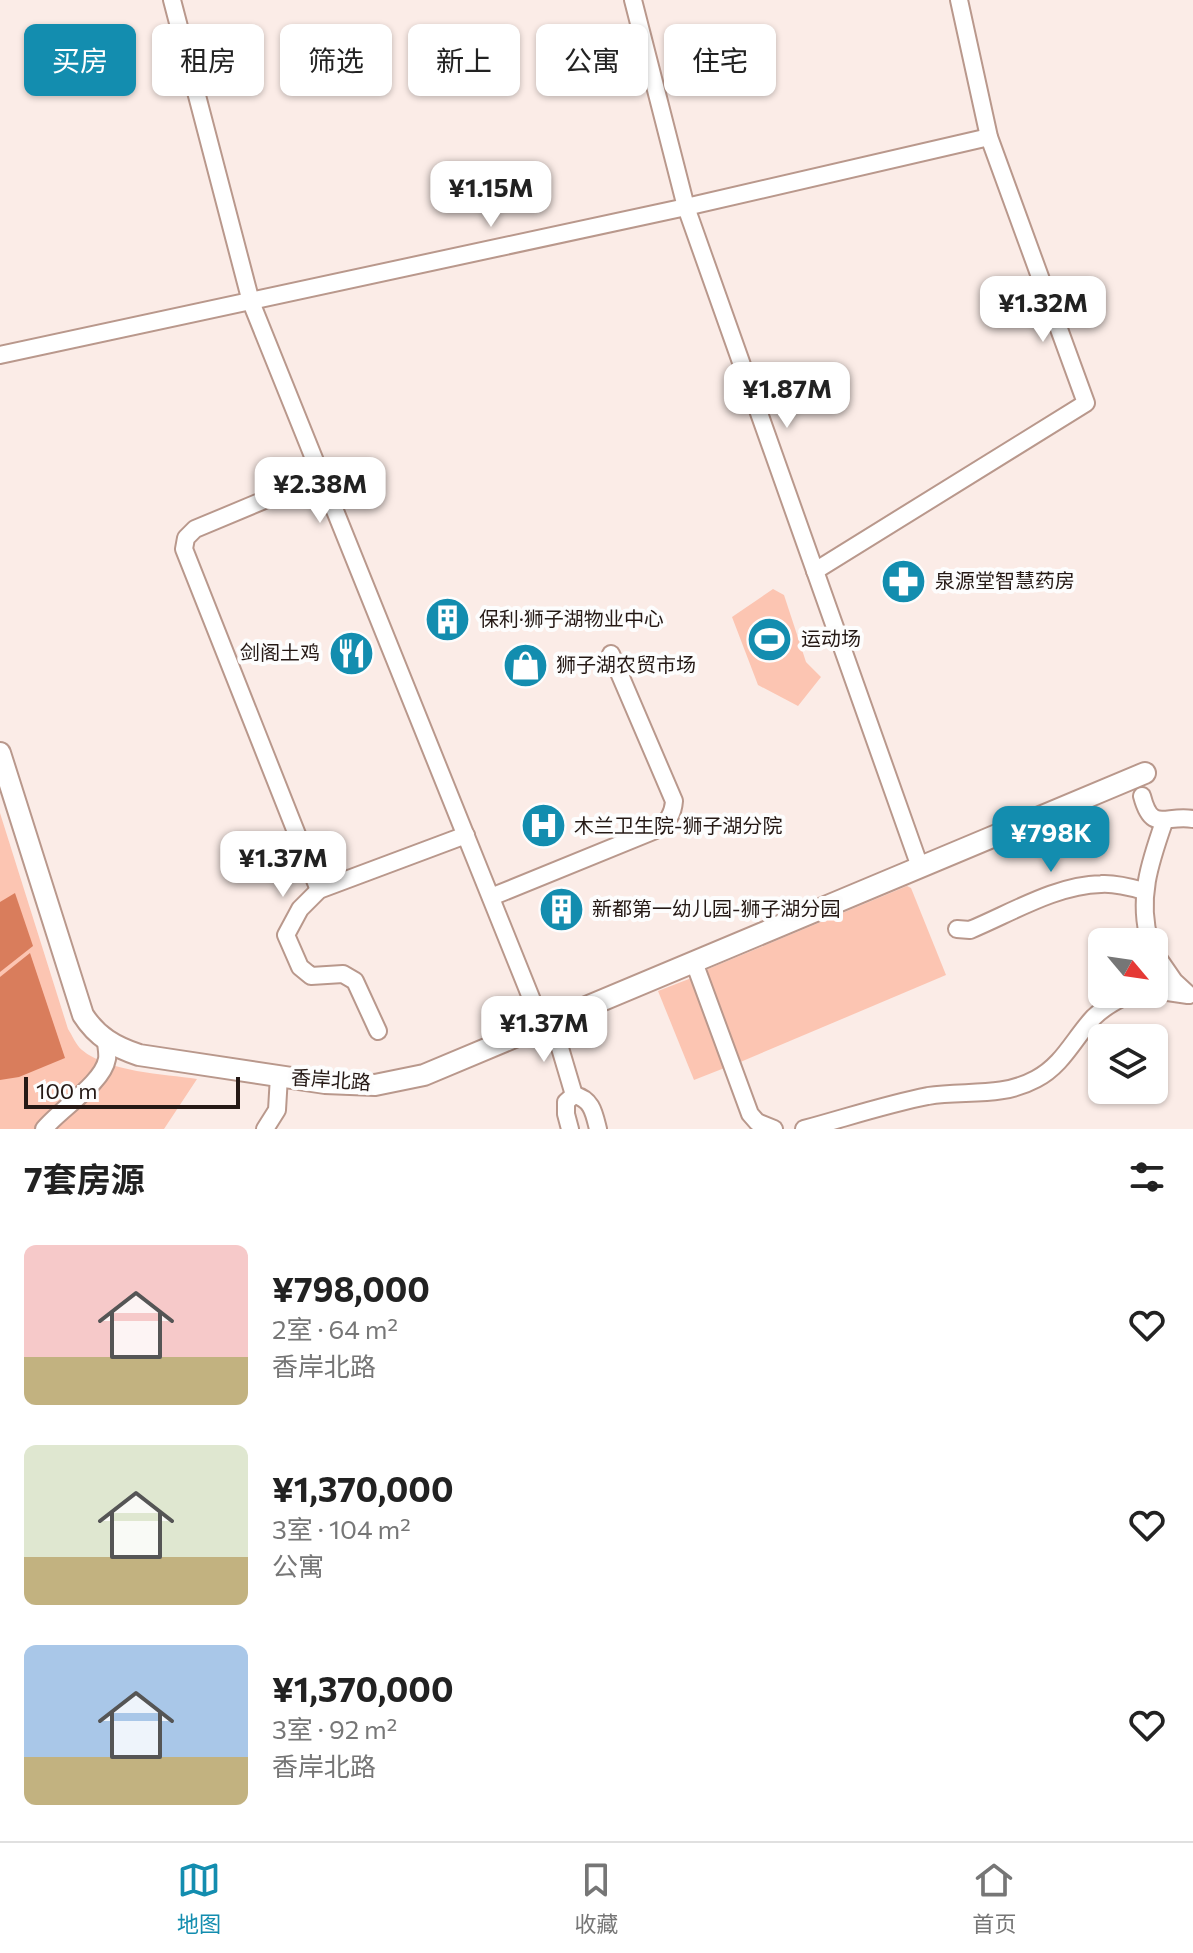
<!DOCTYPE html>
<html lang="zh">
<meta charset="utf-8">
<style>
:root{--surface:#fff;--page:#f2f2f2;--text:#222;--muted:#767676;--line:#e0e0e0;--accent:#138daf}
body{margin:0;font-family:Commissioner,"Noto Sans SC",sans-serif;background:var(--page);color:var(--text);height:100vh;display:flex;flex-direction:column;font-size:30px;white-space:nowrap}
*{box-sizing:border-box;margin:0}
p{font-size:26px;color:var(--muted)}
.icon{flex:none;width:44px;height:44px;fill:none;stroke:currentColor;stroke-width:2;stroke-linecap:round;stroke-linejoin:round}
.map{position:relative;height:1129px;overflow:hidden}
.drawer{display:flex;flex-direction:column;background:var(--surface);flex:1}
.drawer>*{flex:none}
.guide{position:absolute;left:24px;top:24px;width:1146px;height:72px;display:flex;gap:16px}
.needle{width:52px;rotate:119deg}
.buttons{position:absolute;left:1088px;top:928px;display:grid;gap:16px}
.buttons a{display:grid;place-items:center;width:80px;height:80px;border-radius:12px;background:var(--surface);box-shadow:0 2px 6px #0004;font-size:40px}
.scale{position:absolute;left:24px;bottom:20px;width:216px;box-sizing:border-box;padding-left:8px;border:4px solid #251915;border-top:0;font-size:22px;line-height:28px;white-space:nowrap;color:#251915;-webkit-text-stroke:6px #fdfdfd;paint-order:stroke}
.price{position:absolute;translate:-50% -68px;padding:0 18px;border-radius:16px;background:#fff;color:#222;font-size:26px;line-height:52px;filter:drop-shadow(0 2px 4px #0008)}
.price::after{content:'';position:absolute;left:50%;top:48px;width:24px;height:18px;margin-left:-12px;background:inherit;clip-path:polygon(0 0,100% 0,50% 100%)}
.price.selected{background:var(--accent);color:#fff}
ul{padding:0;list-style:none}
li{display:flex;align-items:center;gap:24px;height:200px;padding:0 24px}
li span{display:grid;place-items:center;flex:none;width:224px;height:160px;border-radius:12px;color:#555}
li>.icon{margin-inline-start:auto}
span .icon{width:96px;height:96px;fill:#fffc;stroke-width:1}
li b{font-size:34px}
h2{display:flex;justify-content:space-between;align-items:center;height:96px;padding:0 24px;font-size:34px}
.pill{padding:0 28px;border-radius:12px;background:var(--surface);box-shadow:0 2px 6px #0004;font-size:28px;line-height:72px}
.pill.selected{background:var(--accent);color:#fff}
.tabs{display:flex;justify-content:space-around;align-items:center;height:112px;border-top:2px solid var(--line);background:var(--surface);font-size:22px;color:var(--muted)}
.tabs a{display:grid;justify-items:center;gap:4px}
.tabs .selected{color:var(--accent)}
.map>svg:first-child{display:block}
.green{fill:#fcc5b2}
.water{fill:#d97d5c}
.lines{fill:none;stroke-linecap:round;stroke-linejoin:round}
.minor-casing{stroke:#b9988c;stroke-width:20}
.tertiary-casing{stroke:#b9988c;stroke-width:24}
.minor{stroke:#fff;stroke-width:16}
.tertiary{stroke:#fff;stroke-width:20}
.labels{text-anchor:middle;stroke-width:8;stroke-linejoin:round;paint-order:stroke}
.poi-label{font-size:20px;fill:#251915;stroke:#fdfdfd;text-anchor:start}
.street-label{font-size:20px;fill:#251915;stroke:#fdfdfd}
</style>
<div class="map">
<svg width="1193" height="1129" viewBox="0 0 1193 1129">
<rect width="100%" height="100%" fill="#fbece7"/>
<g class="green">
<path d="M773,589L784,595L806,662L821,677L798,706L758,685L732,617Z"/>
<path d="M0,813L68,1029C72,1035 76,1045 82,1050C108,1072 164,1074 197,1079L164,1129H0Z"/>
<path d="M907,886L911,888L946,975L738,1063L706,973L708,969Z"/>
<path d="M694,977L727,1067L694,1080L658,991Z"/>
</g>
<g class="water">
<path d="M15,893L33,946L0,972V902Z"/>
<path d="M30,953L65,1058L19,1077L0,1080V977Z"/>
</g>
<g class="lines">
<defs>
<g id="minor">
<path d="M172,0L251,302L542,1025"/>
<path d="M633,0L686,207L920,867"/>
<path d="M0,355L686,207L989,137"/>
<path d="M815,571L1086,403L989,137L959,0"/>
<path d="M1142,796C1152,834 1165,814 1193,819"/>
<path d="M319,890L184,549L186,538L195,529L322,476"/>
<path d="M491,897L658,829C668,821 673,814 674,801L611,654"/>
<path d="M957,929L970,930C1011,913 1056,885 1101,884C1115,883 1130,887 1144,891"/>
<path d="M1150,942C1137,900 1150,862 1164,822"/>
<path d="M1154,952L1174,981L1189,995"/>
<path d="M694,962L750,1114L757,1122L774,1129"/>
<path d="M1154,990L1188,995"/>
<path d="M552,1021L574,1095"/>
<path d="M378,1031L355,981L343,974L311,976L300,967L286,935L300,909L319,890L466,835"/>
<path d="M574,1095C592,1099 594,1113 598,1129"/>
<path d="M44,1129C59,1110 103,1083 107,1059C108,1054 106,1046 106,1040"/>
<path d="M265,1129L277,1110L279,1076"/>
<path d="M570,1129L566,1114V1102L574,1095"/>
<path d="M804,1129C845,1118 887,1104 928,1096C965,1090 1001,1098 1036,1079C1063,1065 1074,1038 1094,1017C1104,1007 1117,1000 1130,994"/>
</g>
<path id="tertiary" d="M0,753L83,1015C97,1037 115,1047 139,1055L325,1083L375,1085L424,1075L1145,773"/>
</defs>
<use href="#minor" class="minor-casing"/>
<use href="#tertiary" class="tertiary-casing"/>
<use href="#minor" class="minor"/>
<use href="#tertiary" class="tertiary"/>
</g>
<defs>
<symbol id="pharmacy-disc" viewBox="-11 -11 22 22"><circle r="9.5" fill="#138daf" stroke="#fdfdfd"/><path d="M-2-6h4v4h4v4h-4v4h-4v-4h-4v-4h4Z" fill="#fff"/></symbol>
<symbol id="building-disc" viewBox="-11 -11 22 22"><circle r="9.5" fill="#138daf" stroke="#fdfdfd"/><path d="M-4-6H4V6H1V3H-1V6H-4ZM-2.5-4.3h1.7v1.8h-1.7ZM.8-4.3h1.7v1.8H.8ZM-2.5-1h1.7V.8h-1.7ZM.8-1h1.7V.8H.8Z" fill="#fff"/></symbol>
<symbol id="stadium-disc" viewBox="-11 -11 22 22"><circle r="9.5" fill="#138daf" stroke="#fdfdfd"/><path d="M0-5a6.5 5 0 1 0 0 10a6.5 5 0 1 0 0-10ZM-3.5-1.8h7v3.6h-7Z" fill="#fff"/></symbol>
<symbol id="restaurant-disc" viewBox="-11 -11 22 22"><circle r="9.5" fill="#138daf" stroke="#fdfdfd"/><path d="M-5-6h1v4h1v-4h1v4h1v-4h1v5L-1.5 .5V6h-2V.5L-5-1ZM5-6V6H3V1.5H1.5Q1.5-4 5-6Z" fill="#fff"/></symbol>
<symbol id="shop-disc" viewBox="-11 -11 22 22"><circle r="9.5" fill="#138daf" stroke="#fdfdfd"/><path d="M-5-2.5h2.3a2.7 3.5 0 0 1 5.4 0H5L5.5 6h-11ZM-1.5-2.5h3a1.5 2.3 0 0 0-3 0Z" fill="#fff"/></symbol>
<symbol id="hospital-disc" viewBox="-11 -11 22 22"><circle r="9.5" fill="#138daf" stroke="#fdfdfd"/><path d="M-5-5h3v3.5h4V-5h3V5h-3V1.5h-4V5h-3Z" fill="#fff"/></symbol>
</defs>
<g fill-rule="evenodd">
<use href="#pharmacy-disc" x="878" y="556" width="51" height="51"/>
<use href="#building-disc" x="422" y="594" width="51" height="51"/>
<use href="#stadium-disc" x="744" y="614" width="51" height="51"/>
<use href="#restaurant-disc" x="326" y="628" width="51" height="51"/>
<use href="#shop-disc" x="500" y="640" width="51" height="51"/>
<use href="#hospital-disc" x="518" y="800" width="51" height="51"/>
<use href="#building-disc" x="536" y="884" width="51" height="51"/>
</g>
<g class="labels">
<g class="poi-label">
<text x="935" y="588">泉源堂智慧药房</text>
<text x="479" y="626">保利·狮子湖物业中心</text>
<text x="801" y="646">运动场</text>
<text x="320" y="660" text-anchor="end">剑阁土鸡</text>
<text x="556" y="672">狮子湖农贸市场</text>
<text x="574" y="833">木兰卫生院-狮子湖分院</text>
<text x="592" y="916">新都第一幼儿园-狮子湖分园</text>
</g>
<g class="street-label">
<text transform="translate(331 1080) rotate(4)" y="7">香岸北路</text>
</g>
</g>
</svg>
<div class="buttons">
<a><svg class="needle" viewBox="-14 -14 28 28"><path d="M0-13l5 13h-10z" fill="#e53935"/><path d="M0 13l5-13h-10z" fill="#767676"/></svg></a>
<a><svg class="icon" aria-label="layers" viewBox="0 0 24 24"><path d="M12 4l9 5-9 5-9-5zM3 14l9 5 9-5"/></svg></a>
</div>
<div class="scale">100 m</div>
<b class="price" style="left:491px;top:229px">¥1.15M</b>
<b class="price" style="left:1043px;top:344px">¥1.32M</b>
<b class="price" style="left:787px;top:430px">¥1.87M</b>
<b class="price" style="left:320px;top:525px">¥2.38M</b>
<b class="price selected" style="left:1051px;top:874px">¥798K</b>
<b class="price" style="left:283px;top:899px">¥1.37M</b>
<b class="price" style="left:544px;top:1064px">¥1.37M</b>
<div class="guide">
<a class="pill selected">买房</a>
<a class="pill">租房</a>
<a class="pill">筛选</a>
<a class="pill">新上</a>
<a class="pill">公寓</a>
<a class="pill">住宅</a>
</div>
</div>
<section class="drawer">
<h2>7套房源<svg class="icon" aria-label="filters" viewBox="0 0 24 24"><path d="M4 7h16M4 17h16"/><circle cx="9" cy="7" r="2"/><circle cx="15" cy="17" r="2"/></svg></h2>
<ul>
<li><span style="background:linear-gradient(#f6c9c9 70%,#c2b280 0)"><svg class="icon" aria-label="home" viewBox="0 0 24 24"><path d="M3 11l9-7 9 7M6 9v11h12V9"/></svg></span><div><b>¥798,000</b><p>2室 · 64 m²</p><p>香岸北路</p></div><svg class="icon" aria-label="heart" viewBox="0 0 24 24"><path d="M12 20l-8-8c-3-5 5-10 8-4 3-6 11-1 8 4z"/></svg></li>
<li><span style="background:linear-gradient(#dfe7d0 70%,#c2b280 0)"><svg class="icon" aria-label="home" viewBox="0 0 24 24"><path d="M3 11l9-7 9 7M6 9v11h12V9"/></svg></span><div><b>¥1,370,000</b><p>3室 · 104 m²</p><p>公寓</p></div><svg class="icon" aria-label="heart" viewBox="0 0 24 24"><path d="M12 20l-8-8c-3-5 5-10 8-4 3-6 11-1 8 4z"/></svg></li>
<li><span style="background:linear-gradient(#a9c7e8 70%,#c2b280 0)"><svg class="icon" aria-label="home" viewBox="0 0 24 24"><path d="M3 11l9-7 9 7M6 9v11h12V9"/></svg></span><div><b>¥1,370,000</b><p>3室 · 92 m²</p><p>香岸北路</p></div><svg class="icon" aria-label="heart" viewBox="0 0 24 24"><path d="M12 20l-8-8c-3-5 5-10 8-4 3-6 11-1 8 4z"/></svg></li>
</ul>
</section>
<nav class="tabs">
<a class="selected"><svg class="icon" aria-label="map" viewBox="0 0 24 24"><path d="M3 6l6-2 6 2 6-2v14l-6 2-6-2-6 2zM9 4v14M15 6v14"/></svg>地图</a>
<a><svg class="icon" aria-label="saved" viewBox="0 0 24 24"><path d="M7 4h10v16l-5-4-5 4z"/></svg>收藏</a>
<a><svg class="icon" aria-label="home" viewBox="0 0 24 24"><path d="M3 11l9-7 9 7M6 9v11h12V9"/></svg>首页</a>
</nav>
